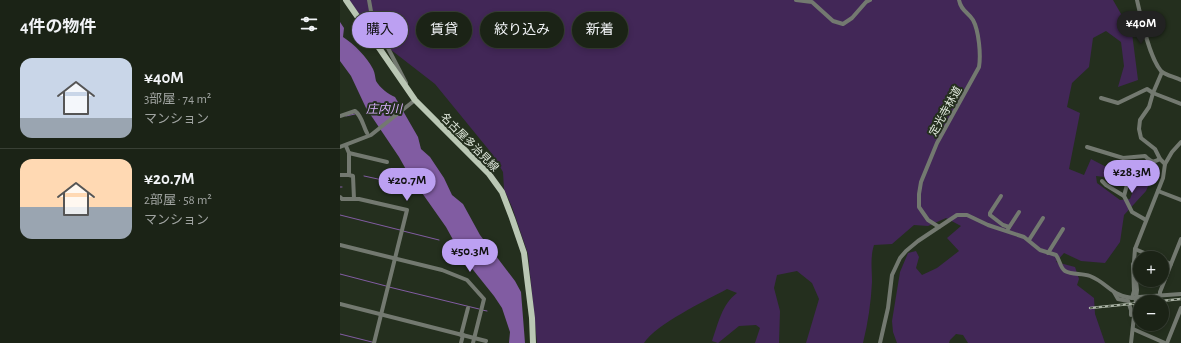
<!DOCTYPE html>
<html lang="ja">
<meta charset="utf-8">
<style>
:root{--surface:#1b2316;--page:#242b1f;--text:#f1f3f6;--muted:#a0a4a1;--line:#394035;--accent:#bca0f2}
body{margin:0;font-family:"Alegreya Sans","Noto Sans JP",sans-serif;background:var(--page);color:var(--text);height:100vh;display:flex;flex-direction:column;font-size:15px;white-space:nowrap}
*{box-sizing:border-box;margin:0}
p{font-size:13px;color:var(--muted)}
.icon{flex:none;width:22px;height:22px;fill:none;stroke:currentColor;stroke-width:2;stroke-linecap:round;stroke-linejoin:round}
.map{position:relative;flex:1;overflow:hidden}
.details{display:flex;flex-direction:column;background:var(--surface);width:340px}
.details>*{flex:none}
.top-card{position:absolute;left:12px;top:12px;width:380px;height:36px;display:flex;gap:8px}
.controls{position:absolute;left:793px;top:251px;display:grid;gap:8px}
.controls a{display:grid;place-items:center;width:36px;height:36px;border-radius:50%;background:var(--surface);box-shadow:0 2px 6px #0003,0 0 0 1px var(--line);font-size:20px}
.price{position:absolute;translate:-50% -34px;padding:0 9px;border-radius:14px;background:var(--accent);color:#111;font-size:13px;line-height:26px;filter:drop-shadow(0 1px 2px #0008)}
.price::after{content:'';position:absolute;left:50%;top:24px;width:12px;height:9px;margin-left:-6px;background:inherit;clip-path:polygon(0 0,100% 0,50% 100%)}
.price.on{background:#222;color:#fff}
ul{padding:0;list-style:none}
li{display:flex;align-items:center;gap:12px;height:100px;padding:0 20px}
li+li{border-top:1px solid var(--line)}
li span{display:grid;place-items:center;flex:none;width:112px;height:80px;border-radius:12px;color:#555}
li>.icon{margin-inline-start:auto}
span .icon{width:48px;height:48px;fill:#fffc;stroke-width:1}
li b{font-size:17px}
h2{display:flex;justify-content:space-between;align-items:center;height:48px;padding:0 20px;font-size:17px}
.tag{padding:0 14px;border-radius:18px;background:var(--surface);box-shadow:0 2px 6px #0003,0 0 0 1px var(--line);font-size:14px;line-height:36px}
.tag.on{background:var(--accent);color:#111}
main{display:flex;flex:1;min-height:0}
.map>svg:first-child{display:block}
.green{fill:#422757}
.water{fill:#815ca2}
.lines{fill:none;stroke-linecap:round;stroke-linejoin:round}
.stream{stroke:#815ca2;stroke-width:1}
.street{stroke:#737970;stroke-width:4}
.primary{stroke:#bac7b4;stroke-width:6}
.rail-casing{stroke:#aab3a5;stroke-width:2.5}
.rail{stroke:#242f1e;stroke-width:1;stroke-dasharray:3;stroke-linecap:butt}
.street-bridge{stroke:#737970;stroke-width:4}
.labels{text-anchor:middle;stroke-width:4;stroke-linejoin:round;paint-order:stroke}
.street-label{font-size:11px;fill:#e0e8dc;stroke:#242f1e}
.water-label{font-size:12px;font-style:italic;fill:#d7affc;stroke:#242f1e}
</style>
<main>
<section class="details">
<h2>4件の物件<svg class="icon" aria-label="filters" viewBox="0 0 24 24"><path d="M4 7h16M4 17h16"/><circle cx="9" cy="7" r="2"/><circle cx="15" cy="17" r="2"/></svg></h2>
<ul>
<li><span style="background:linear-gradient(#c9d6e8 75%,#9aa5b1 0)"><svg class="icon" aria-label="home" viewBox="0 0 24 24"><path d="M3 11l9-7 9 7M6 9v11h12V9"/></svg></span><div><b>¥40M</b><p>3部屋 · 74 m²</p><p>マンション</p></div></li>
<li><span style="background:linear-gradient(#ffd9b3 60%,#9aa5b1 0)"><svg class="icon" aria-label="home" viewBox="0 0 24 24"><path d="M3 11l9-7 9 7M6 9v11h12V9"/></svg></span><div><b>¥20.7M</b><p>2部屋 · 58 m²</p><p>マンション</p></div></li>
</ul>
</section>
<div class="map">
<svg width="841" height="343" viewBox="0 0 841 343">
<rect width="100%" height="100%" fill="#242f1e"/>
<path class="green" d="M9,0H773L792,33L798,80L778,87L784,66L781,42L766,31L753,38L749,67L732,83L727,107L740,113L729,169L744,175L751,159L776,172L773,178L756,176L757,183L780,200L790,199L798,178L804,167L805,161L816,168L806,191L784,215L780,242L765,263L741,261L724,253L716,262L735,267L739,279L737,285L754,298L755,314L765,343H628L623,335L616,334L610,340L609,343H557L553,332L552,321L560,272L568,253L576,251L579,257L576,268L582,275L597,268L619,251L607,238L621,226L606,218L588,226L574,225L552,244L534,245C530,258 532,269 532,282C531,302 528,323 523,343H466L479,299L472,283L457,271L437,275L434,288L440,311L439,343H415L420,328L416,325L399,326L378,343L372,341C378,324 382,304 397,293L387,289C365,301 316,324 304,343H197L188,254L172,207L164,189L163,172L153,155L95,84L37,39Z"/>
<path class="water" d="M0,22L4,28L3,37C14,44 27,57 33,69C35,73 35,77 36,81C40,88 48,94 55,97L78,137L81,149L90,157L104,178L112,195L123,204L140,235L175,281L181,292L185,343H169L170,332L162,308L154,296L122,256L106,227L68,173L59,157L26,108L11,76L0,61Z"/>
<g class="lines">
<g class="stream">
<path d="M6,116L15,114"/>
<path d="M24,176L61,184"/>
<path d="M0,187H2"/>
<path d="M0,215L60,230"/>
<path d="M63,231L99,240"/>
<path d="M0,274L46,286"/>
<path d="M49,287L139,309"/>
<path d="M142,310L147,311"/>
<path d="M0,334L32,342"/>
</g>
<g class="street">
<path d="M29,0L32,17L66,83"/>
<path d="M456,0L472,2L493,21L503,24L512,18L526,2L530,0"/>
<path d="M797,0C801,18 809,57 821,71C825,75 835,77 841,80"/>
<path d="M822,72L813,93L809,107L800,120L799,129L801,138L815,149L820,159L825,164"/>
<path d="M761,98L778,103L807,89L813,93L841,104"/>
<path d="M0,116L15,111C22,116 23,126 27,133"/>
<path d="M6,146L9,153V175L13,176L14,199"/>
<path d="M0,147L31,135L75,100"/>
<path d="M747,147L783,158L805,156C811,162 813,163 820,159"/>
<path d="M9,153L47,162"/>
<path d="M0,175H9"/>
<path d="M762,181L766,185L784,196L792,212L806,220"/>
<path d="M818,191L841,200"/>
<path d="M661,196L650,213V215L663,225L669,227"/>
<path d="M784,196L788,181"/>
<path d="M0,197L2,199H19L67,210L34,343"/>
<path d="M599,227L588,220L579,207V194L581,182L597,143L639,67C641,55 639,31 633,20C628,12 621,11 619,0"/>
<path d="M668,229L679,212"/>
<path d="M689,240L703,218"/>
<path d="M0,245L102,270L127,280L144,299L133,343"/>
<path d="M795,249L816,258"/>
<path d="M708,253L723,229"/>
<path d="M831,264L841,239"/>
<path d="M774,292L778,299L788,301L791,310V315"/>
<path d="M820,296V292L831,264L822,260"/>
<path d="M799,297L841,294"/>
<path d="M792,298L794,291L793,264"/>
<path d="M0,304L146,341"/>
<path d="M793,329L825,343"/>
<path d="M121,335L128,308"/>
<path d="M121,343L123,335"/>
<path d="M540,343L548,308L552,275L560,258L566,251L578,241L617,215H627L648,225L684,237L700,250L716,255C720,260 720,268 725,271C732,275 742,273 750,276C768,283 772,297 794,298"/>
<path d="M791,343L797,290L794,262L795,249L823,178L825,164L832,152L841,142"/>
<path d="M827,343L841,308"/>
</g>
<path class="primary" d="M6,0L75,100L149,174L162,192L172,218L184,253L192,318L193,343"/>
<defs>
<g id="rail">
<path d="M810,302L841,299"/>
<path d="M750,308L800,303"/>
</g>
</defs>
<use href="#rail" class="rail-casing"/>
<use href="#rail" class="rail"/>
<path class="street-bridge" d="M794,298L799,297"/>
</g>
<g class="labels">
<g class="street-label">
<text transform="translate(605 111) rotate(-61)" y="4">定光寺林道</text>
<text transform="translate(130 142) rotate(45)" y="4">名古屋多治見線</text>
</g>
<g class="water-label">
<text x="44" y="113">庄内川</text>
</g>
</g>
</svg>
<div class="controls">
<a>+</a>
<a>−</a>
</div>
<b class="price on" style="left:801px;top:45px">¥40M</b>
<b class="price" style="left:792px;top:194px">¥28.3M</b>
<b class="price" style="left:67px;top:202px">¥20.7M</b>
<b class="price" style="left:130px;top:273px">¥50.3M</b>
<div class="top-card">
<a class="tag on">購入</a>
<a class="tag">賃貸</a>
<a class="tag">絞り込み</a>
<a class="tag">新着</a>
</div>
</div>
</main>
